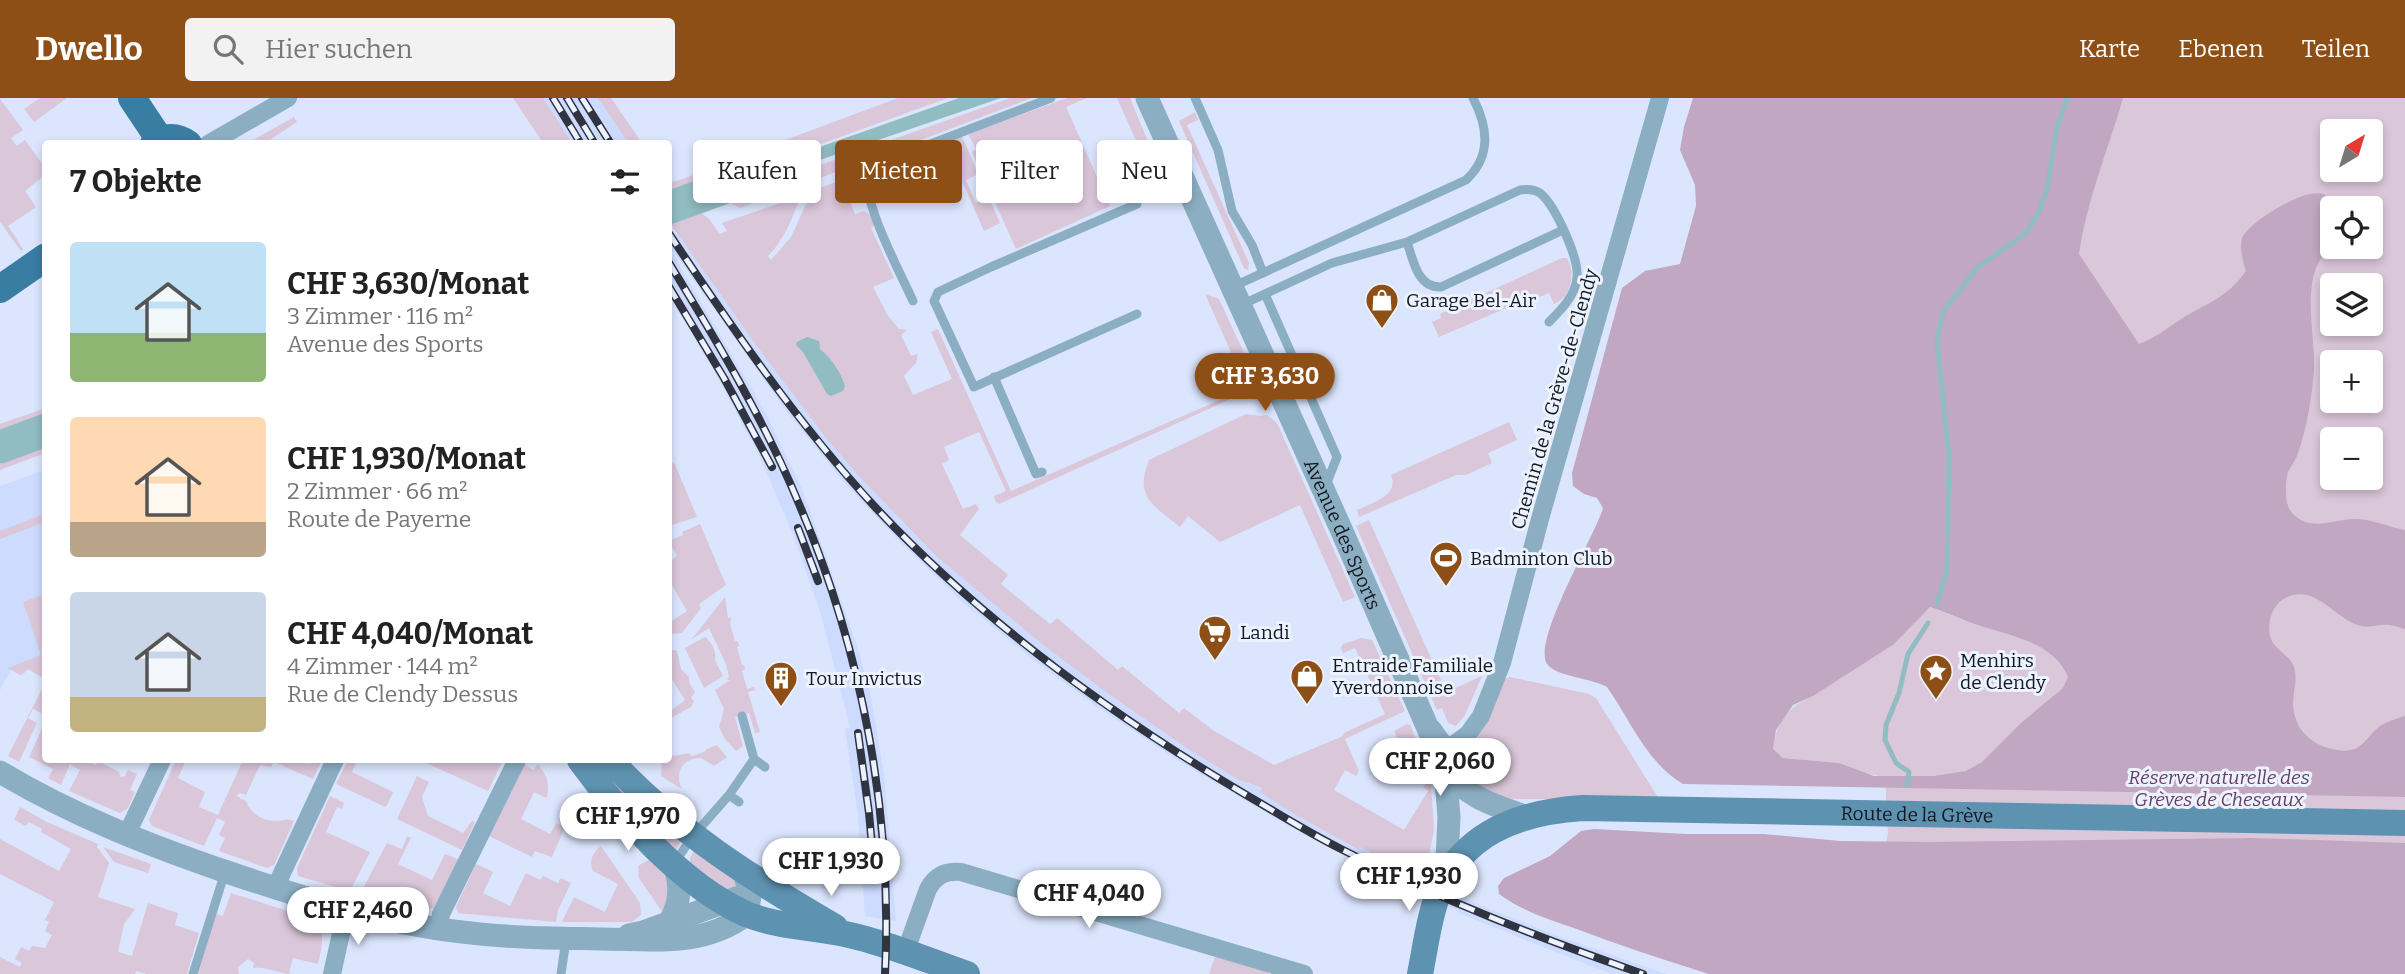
<!DOCTYPE html>
<html lang="de">
<meta charset="utf-8">
<style>
:root{--surface:#fff;--page:#f2f2f2;--text:#222;--muted:#767676;--accent:#8e4f16}
body{margin:0;font-family:Bitter,serif;background:var(--page);color:var(--text);height:100vh;display:flex;flex-direction:column;font-size:26px;white-space:nowrap}
*{box-sizing:border-box;margin:0}
p{font-size:23px;color:var(--muted)}
.icon{flex:none;width:38px;height:38px;fill:none;stroke:currentColor;stroke-width:2;stroke-linecap:round;stroke-linejoin:round}
.map{position:relative;flex:1;overflow:hidden}
.details{position:absolute;left:42px;top:42px;width:630px;height:623px;display:flex;flex-direction:column;background:var(--surface);border-radius:7px;box-shadow:0 4px 10px #0003}
.details>*{flex:none}
.guide{position:absolute;left:693px;top:42px;width:665px;height:63px;display:flex;gap:14px}
.needle{width:46px;rotate:38deg}
.fabs{position:absolute;left:2320px;top:21px;display:grid;gap:14px}
.fabs a{display:grid;place-items:center;width:63px;height:63px;border-radius:7px;background:var(--surface);box-shadow:0 4px 10px #0003;font-size:35px}
.price{position:absolute;translate:-50% -60px;padding:0 16px;border-radius:24px;background:#fff;color:#222;font-size:23px;line-height:46px;filter:drop-shadow(0 2px 4px #0008)}
.price::after{content:'';position:absolute;left:50%;top:42px;width:21px;height:16px;margin-left:-10px;background:inherit;clip-path:polygon(0 0,100% 0,50% 100%)}
.price.current{background:var(--accent);color:#fff}
ul{padding:0;list-style:none}
li{display:flex;align-items:center;gap:21px;height:175px;padding:0 28px}
li span{display:grid;place-items:center;flex:none;width:196px;height:140px;border-radius:7px;color:#555}
li>.icon{margin-inline-start:auto}
span .icon{width:84px;height:84px;fill:#fffc;stroke-width:1}
li b{font-size:30px}
h2{display:flex;justify-content:space-between;align-items:center;height:84px;padding:0 28px;font-size:30px}
.pill{padding:0 24px;border-radius:7px;background:var(--surface);box-shadow:0 4px 10px #0003;font-size:24px;line-height:63px}
.pill.current{background:var(--accent);color:#fff}
header{display:flex;align-items:center;gap:42px;box-sizing:border-box;height:98px;padding:0 35px;background:var(--accent);color:#fff}
header strong{font-size:33px}
nav{display:flex;gap:38px;margin-inline-start:auto;font-size:24px}
.search{width:490px;height:63px;background:var(--page);display:flex;align-items:center;gap:18px;box-sizing:border-box;padding:0 24px;border-radius:7px;color:var(--muted);font-size:26px}
.map>svg:first-child{display:block}
.built{fill:#ccdbff}
.green{fill:#dac7da;fill-rule:evenodd}
.forest{fill:#c1a7c1;fill-rule:evenodd}
.water{fill:#91bcc2}
.lines{fill:none;stroke-linecap:round;stroke-linejoin:round}
.stream{stroke:#91bcc2;stroke-width:5}
.river{stroke:#91bcc2;stroke-width:33}
.service{stroke:#8caec3;stroke-width:9}
.minor{stroke:#8caec3;stroke-width:18}
.tertiary{stroke:#8caec3;stroke-width:23}
.secondary{stroke:#5e92b1;stroke-width:26}
.primary{stroke:#397da3;stroke-width:28}
.rail-casing{stroke:#2f3440;stroke-width:8}
.rail{stroke:#edf3fe;stroke-width:5;stroke-dasharray:16;stroke-linecap:butt}
.labels{text-anchor:middle;stroke-width:6;stroke-linejoin:round;paint-order:stroke}
.poi-label{font-size:19px;fill:#141822;stroke:#edf3fe;text-anchor:start}
.street-label{font-size:19px;fill:#141822;stroke:#edf3fe}
.park-label{font-size:19px;font-style:italic;fill:#653f65;stroke:#edf3fe}
</style>
<header>
<strong>Dwello</strong>
<div class="search"><svg class="icon" aria-label="search" viewBox="0 0 24 24"><circle cx="10" cy="10" r="6"/><path d="M15 15l6 6"/></svg>Hier suchen</div>
<nav><a>Karte</a><a>Ebenen</a><a>Teilen</a></nav>
</header>
<div class="map">
<svg width="2405" height="876" viewBox="0 0 2405 876">
<rect width="100%" height="100%" fill="#dbe5fd"/>
<g class="built">
<path d="M523,0H598L628,45H553Z"/>
<path d="M678,136L759,251L898,419L936,458L1043,547L1110,597L1188,651L1239,682L1262,691L1261,694L1290,713L1358,752L1360,749L1424,781L1421,794L1364,768L1270,717L1179,663L1099,610L1032,561L965,506L901,445L842,382L787,314L672,151L671,153L765,314L803,393L858,551L870,594L884,676L896,823L865,818L858,717L845,631L850,629L821,517L794,439L760,359L718,280L669,196L668,139Z"/>
<path d="M45,372V581L28,571L23,577L11,572L0,592V388Z"/>
<path d="M1452,796L1566,841L1666,876H1611L1461,816L1448,805Z"/>
</g>
<g class="green">
<path d="M40,0H67L34,24L24,11Z"/>
<path d="M513,0H543L572,45H543Z"/>
<path d="M598,0H611L642,45H628Z"/>
<path d="M898,0H948L669,101V84L677,83L769,50L772,47Z"/>
<path d="M1010,0H1032L740,110L722,101L746,93L749,102L752,101L749,92Z"/>
<path d="M1067,0H1087L1066,9L1110,108L1016,151L972,54L976,51L968,36Z"/>
<path d="M1117,0H1130L1160,73L1158,82L1155,85Z"/>
<path d="M2080,0H2405V876H1853L1888,736L1885,679L1858,674L1839,665L1783,660L1773,651C1777,622 1787,610 1813,598L1930,509C1942,513 1953,518 1965,523C1998,536 2052,539 2067,577ZM2333,33H2371V72H2333ZM2333,110H2371V149H2333ZM2333,187H2371V226H2333ZM2333,264H2371V303H2333ZM2333,341H2371V380H2333Z"/>
<path d="M0,1L23,32L11,40L17,48L25,42L45,70V77L25,93L36,109L8,128L23,151L21,153L0,124Z"/>
<path d="M1195,14L1198,22L1187,27L1249,165L1248,172L1244,170L1179,23Z"/>
<path d="M294,19L297,24L265,45H248Z"/>
<path d="M962,38L978,76L966,82L976,105L989,100L1000,125L984,133L945,45Z"/>
<path d="M841,82L855,116L864,113L873,119L875,127L871,130L894,180L873,189L888,218L899,231L907,232L901,237L911,258L918,256L916,265L904,278L913,297L952,281L931,234L938,231L1011,393L1247,290L1205,196L1219,201L1256,281L1246,294L999,406L995,403L994,398L1006,393L979,334L944,349L949,362L942,366L963,411L976,406L979,411L960,437L1008,477L1001,486L1050,526L1057,520L1118,572L1122,568L1179,615L1184,610L1214,633L1274,667L1343,638L1344,635L1385,616L1355,550L1343,555L1341,550L1343,546L1361,540L1372,542L1405,613L1345,641L1359,673L1356,678L1345,672L1334,692L1404,732L1428,693L1423,689L1427,684L1431,687L1434,732L1424,781L1360,749L1359,752L1289,713L1260,694L1262,690L1239,682L1188,651L1110,597L1043,547L936,458L857,376L827,341L759,251L670,125L697,117L699,113L709,121L720,136L727,133L722,125L801,98C792,120 785,141 768,158L771,162L791,139L812,93Z"/>
<path d="M1562,160H1567C1576,175 1571,200 1554,206L1549,195L1527,204L1525,202L1439,239L1432,224L1441,220L1440,216Z"/>
<path d="M43,311L45,314V325L0,341V326Z"/>
<path d="M1246,316L1260,318L1267,317L1277,325L1355,499L1343,504L1300,407L1220,444L1188,418L1180,429C1153,407 1134,399 1149,362Z"/>
<path d="M1509,324L1517,342L1488,355L1492,365L1466,377H1456L1359,419L1357,412C1371,406 1400,397 1391,377Z"/>
<path d="M45,340V355L0,372V356Z"/>
<path d="M674,364L697,419L669,428V368Z"/>
<path d="M45,416V424L0,441V433Z"/>
<path d="M1369,422L1444,589L1451,592L1482,578L1465,617L1456,628L1448,625L1442,610L1437,612L1356,428Z"/>
<path d="M700,426L726,487L699,506L701,510L682,535L669,536V525L687,513L669,482V464L677,458L669,443L683,437L682,434Z"/>
<path d="M45,496V581L28,571L20,577L8,570L41,557L23,504Z"/>
<path d="M725,499L728,520H731L730,526L735,543H738L739,548L737,549L742,567H744L745,571L742,573L747,591L754,589L755,592L748,594L760,634L755,635L749,615L735,619L743,648L736,653L725,641L719,629L724,611L715,592L730,582L726,581L729,579L726,566L709,530L692,541Z"/>
<path d="M705,539C711,543 717,554 715,562L723,578L704,590L685,550Z"/>
<path d="M669,551L677,553L681,571L689,579V584L695,594L691,600L694,603L691,609L669,621V614L685,602L669,577Z"/>
<path d="M1510,579L1589,596L1596,600L1659,701H1512L1485,694L1462,673L1461,657L1473,638L1502,582Z"/>
<path d="M45,585V606L41,615L33,611L28,620L37,625L19,664L8,658Z"/>
<path d="M45,624L46,662H84L96,667L98,663L119,674L121,679L125,678L128,672L137,676L130,692L135,694L128,710L120,715L69,693L80,672L70,666L61,687L48,680L53,671L29,659Z"/>
<path d="M1407,626L1411,628L1425,669L1407,662L1394,633Z"/>
<path d="M717,647L727,659L714,668L701,660C682,660 674,675 682,691L661,678L662,662H668L669,655L674,658L689,655L692,658L704,654L707,651Z"/>
<path d="M176,662H186L178,680L205,694L199,709L218,717L243,662H297C305,666 310,668 318,662L321,664L313,681L274,664L271,669L260,667L246,697L240,695L236,698L246,703C251,719 272,727 287,721L294,723L274,767L267,770L219,753L225,740L219,737L225,724L217,720L204,748L152,728L149,722Z"/>
<path d="M348,662H357L352,674L393,694L387,707L385,709L336,686Z"/>
<path d="M424,662H503L488,693L424,664Z"/>
<path d="M588,662H598L681,743L676,753Z"/>
<path d="M522,665L533,672L538,666C548,680 549,683 547,700L534,694L521,721L550,736L556,725L565,729L552,759L535,753L532,759L489,738Z"/>
<path d="M417,678L429,684L422,699L428,718L463,735L472,723L475,724L462,752L397,721Z"/>
<path d="M330,698L344,705L342,711L337,709L326,734L370,754L350,793L298,778L297,770Z"/>
<path d="M20,709L47,724L98,746L97,749L109,765L98,799L135,811L124,826L118,854L132,858L148,805L178,815L175,827L199,835L187,876H146L136,873L135,876H0V859L20,869L22,865L15,861L21,849L29,853L32,848L45,850L52,837L45,833L49,824L45,822L54,804L0,776V741L59,773L71,751L41,734L42,731L29,724L26,728L14,722Z"/>
<path d="M407,738L411,740L398,766L432,782L445,756L460,762L434,811L405,807L360,796L387,745L402,751Z"/>
<path d="M601,748L640,805L641,817L632,824H562L574,799L605,814L618,786L593,773C589,763 592,755 601,748Z"/>
<path d="M103,749L151,766L148,775L114,764Z"/>
<path d="M695,751L734,776L740,790L729,793L690,765V760Z"/>
<path d="M652,760L674,785L665,818L639,780L638,768Z"/>
<path d="M476,766L493,774L483,795L510,808L526,775L540,782L543,778L558,785L561,780L571,785L558,812L556,824L458,815L456,809Z"/>
<path d="M231,795C247,801 316,818 321,833C324,843 320,856 318,866L293,860L289,875L292,876C278,876 268,868 253,870L254,865L248,861L238,869L239,876H198L214,821L217,816L223,818Z"/>
<path d="M1215,859L1270,872L1268,876H1209Z"/>
</g>
<g class="forest">
<path d="M1693,0H2123C2108,52 2087,102 2079,156L2139,246C2155,240 2166,231 2181,221C2207,205 2227,200 2246,173C2243,163 2239,151 2242,140C2247,125 2318,79 2329,101C2331,105 2330,113 2331,118L2333,120V149C2297,171 2316,237 2314,271C2312,299 2307,329 2298,355C2296,362 2291,368 2288,374C2285,385 2284,407 2292,415C2310,434 2331,422 2353,421C2369,420 2389,429 2405,432V531C2400,530 2394,527 2390,527C2378,526 2369,531 2358,527C2333,519 2313,482 2282,502C2270,510 2265,533 2273,545C2279,554 2290,558 2294,569C2298,582 2293,593 2293,606C2294,632 2312,648 2337,652C2362,656 2364,641 2380,628C2388,623 2396,621 2405,618V699L1683,686C1646,664 1631,623 1607,589C1592,580 1556,579 1547,566C1532,542 1595,438 1603,410L1597,400L1584,396L1573,388L1572,375L1622,190L1645,173L1680,166L1696,108L1695,87L1680,52L1684,29ZM1930,509C1943,513 1954,518 1966,523C2001,537 2052,540 2068,579L2063,590L2021,625L1982,664L1966,673L1934,678H1874L1839,665L1783,660L1773,651L1776,632L1793,607L1813,598L1894,546Z"/>
<path d="M1594,731L1686,736H1764L1840,743L1930,744L2252,740L2405,745V876H1709C1664,862 1619,847 1574,830C1548,821 1522,813 1499,796L1498,788L1504,780L1550,758L1581,733Z"/>
</g>
<g class="water">
<path d="M959,0H1001L720,96L717,88L720,84Z"/>
<path d="M807,239L819,243L820,251C832,261 840,273 845,288L843,293L831,298L827,296L803,254L796,247L797,244Z"/>
</g>
<g class="lines">
<g class="stream">
<path d="M1937,506L1947,472L1949,359L1937,243L1943,214L1977,170L2026,135L2039,114L2047,91L2057,29L2067,0"/>
<path d="M1907,687L1909,674L1896,665L1885,642L1886,627L1899,595L1908,556L1928,525"/>
</g>
<g class="river">
<path d="M668,110L762,76"/>
<path d="M0,349L46,332"/>
</g>
<g class="service">
<path d="M1195,0L1218,52L1232,113L1252,147L1263,175"/>
<path d="M1137,106L991,169L938,194L934,203L974,289L1137,216"/>
<path d="M1407,144C1413,161 1417,190 1441,189L1563,132"/>
<path d="M1232,189L1466,82C1492,58 1488,29 1473,0"/>
<path d="M1265,196L1337,359L1326,387"/>
<path d="M913,203C900,174 860,101 868,72L886,63L1051,0"/>
<path d="M1241,207L1332,165L1407,144L1520,92C1527,91 1534,91 1540,95C1555,107 1579,160 1577,179C1576,197 1561,212 1549,224"/>
<path d="M994,279L1036,376L1042,374"/>
<path d="M754,661L765,669"/>
<path d="M729,697L739,704"/>
<path d="M675,764L693,738L729,697L754,661L742,618"/>
<path d="M193,876L225,774"/>
<path d="M561,876L566,842"/>
</g>
<g class="minor">
<path d="M208,46L288,0"/>
<path d="M1432,630L1443,645L1452,648L1468,636L1481,618L1502,565L1540,421L1660,0"/>
<path d="M126,738L162,662"/>
<path d="M275,790L335,662"/>
<path d="M438,830L441,816L517,662"/>
<path d="M905,855L928,791C936,777 945,773 961,774L1304,876"/>
<path d="M332,876L346,813"/>
</g>
<g class="tertiary">
<path id="s1" d="M1147,0L1341,431L1444,667C1466,700 1490,706 1525,718"/>
<path d="M1445,670L1449,719L1447,762L1450,772"/>
<path d="M0,674C72,717 148,747 227,774C304,800 381,825 462,834C508,840 554,840 600,841C652,841 702,850 747,816L750,798L744,773"/>
<path d="M670,823C681,804 681,787 674,766"/>
<path d="M629,837L643,834L736,800"/>
</g>
<g class="secondary">
<path d="M580,662C620,717 683,788 746,816C778,829 812,829 845,836C884,844 929,863 967,876"/>
<path d="M610,662C673,731 754,782 835,829"/>
<path id="s2" d="M1420,876C1425,852 1428,825 1436,802C1459,735 1519,714 1583,710L2405,725"/>
</g>
<g class="primary">
<path d="M132,0L160,42"/>
<path d="M154,46C165,38 177,38 188,46"/>
<path d="M0,191L46,159"/>
</g>
<defs>
<g id="rail">
<path d="M553,0L581,46"/>
<path d="M567,0L595,46"/>
<path d="M582,0L611,46"/>
<path d="M668,134C732,230 798,326 876,410C984,525 1113,618 1248,698C1279,716 1309,735 1341,751C1438,801 1540,840 1643,876"/>
<path d="M668,163C716,242 764,321 799,406C862,553 893,716 885,876"/>
<path d="M668,187L724,280L772,369"/>
<path d="M798,430L818,483"/>
<path d="M858,635L869,715L874,770"/>
</g>
</defs>
<use href="#rail" class="rail-casing"/>
<use href="#rail" class="rail"/>
</g>
<defs>
<symbol id="shop-pin" viewBox="-11 -11 22 30"><path d="M0 17L-7.5 6A9.5 9.5 0 1 1 7.5 6Z" fill="#8e4f16" stroke="#edf3fe"/><path d="M-5-2.5h2.3a2.7 3.5 0 0 1 5.4 0H5L5.5 6h-11ZM-1.5-2.5h3a1.5 2.3 0 0 0-3 0Z" fill="#fff"/></symbol>
<symbol id="stadium-pin" viewBox="-11 -11 22 30"><path d="M0 17L-7.5 6A9.5 9.5 0 1 1 7.5 6Z" fill="#8e4f16" stroke="#edf3fe"/><path d="M0-5a6.5 5 0 1 0 0 10a6.5 5 0 1 0 0-10ZM-3.5-1.8h7v3.6h-7Z" fill="#fff"/></symbol>
<symbol id="supermarket-pin" viewBox="-11 -11 22 30"><path d="M0 17L-7.5 6A9.5 9.5 0 1 1 7.5 6Z" fill="#8e4f16" stroke="#edf3fe"/><path d="M-6-5.5h2.5l.6 2H6L4.5 2H-2.5L-4.4-4H-6ZM-1.5 3.2a1.3 1.3 0 1 0 .1 0ZM3 3.2a1.3 1.3 0 1 0 .1 0Z" fill="#fff"/></symbol>
<symbol id="sight-pin" viewBox="-11 -11 22 30"><path d="M0 17L-7.5 6A9.5 9.5 0 1 1 7.5 6Z" fill="#8e4f16" stroke="#edf3fe"/><path d="M0-6L1.8-2.2L6-1.7L2.9 1.2L3.7 5.4L0 3.3L-3.7 5.4L-2.9 1.2L-6-1.7L-1.8-2.2Z" fill="#fff"/></symbol>
<symbol id="building-pin" viewBox="-11 -11 22 30"><path d="M0 17L-7.5 6A9.5 9.5 0 1 1 7.5 6Z" fill="#8e4f16" stroke="#edf3fe"/><path d="M-4-6H4V6H1V3H-1V6H-4ZM-2.5-4.3h1.7v1.8h-1.7ZM.8-4.3h1.7v1.8H.8ZM-2.5-1h1.7V.8h-1.7ZM.8-1h1.7V.8H.8Z" fill="#fff"/></symbol>
</defs>
<g fill-rule="evenodd">
<use href="#shop-pin" x="1363" y="183" width="38" height="52"/>
<use href="#stadium-pin" x="1427" y="441" width="38" height="52"/>
<use href="#supermarket-pin" x="1196" y="515" width="38" height="52"/>
<use href="#sight-pin" x="1917" y="554" width="38" height="52"/>
<use href="#shop-pin" x="1288" y="559" width="38" height="52"/>
<use href="#building-pin" x="762" y="561" width="38" height="52"/>
</g>
<g class="labels">
<g class="poi-label">
<text x="1406" y="209">Garage Bel-Air</text>
<text x="1470" y="467">Badminton Club</text>
<text x="1240" y="541">Landi</text>
<text x="1960" y="569">Menhirs<tspan x="1960" dy="22">de Clendy</tspan></text>
<text x="1332" y="574">Entraide Familiale<tspan x="1332" dy="22">Yverdonnoise</tspan></text>
<text x="806" y="587">Tour Invictus</text>
</g>
<g class="street-label">
<text transform="translate(1554 301) rotate(-74)" y="7">Chemin de la Grève-de-Clendy</text>
<text dy="7" stroke="none"><textPath href="#s1" startOffset="478">Avenue des Sports</textPath></text>
<text dy="7" stroke="none"><textPath href="#s2" startOffset="595">Route de la Grève</textPath></text>
</g>
<g class="park-label">
<text x="2219" y="686">Réserve naturelle des<tspan x="2219" dy="22">Grèves de Cheseaux</tspan></text>
</g>
</g>
</svg>
<div class="fabs">
<a><svg class="needle" viewBox="-14 -14 28 28"><path d="M0-13l5 13h-10z" fill="#e53935"/><path d="M0 13l5-13h-10z" fill="#767676"/></svg></a>
<a><svg class="icon" aria-label="locate" viewBox="0 0 24 24"><circle cx="12" cy="12" r="6"/><path d="M12 2v4M12 18v4M2 12h4M18 12h4"/></svg></a>
<a><svg class="icon" aria-label="layers" viewBox="0 0 24 24"><path d="M12 4l9 5-9 5-9-5zM3 14l9 5 9-5"/></svg></a>
<a>+</a>
<a>−</a>
</div>
<b class="price current" style="left:1265px;top:315px">CHF 3,630</b>
<b class="price" style="left:1440px;top:700px">CHF 2,060</b>
<b class="price" style="left:628px;top:755px">CHF 1,970</b>
<b class="price" style="left:831px;top:800px">CHF 1,930</b>
<b class="price" style="left:1409px;top:815px">CHF 1,930</b>
<b class="price" style="left:1089px;top:832px">CHF 4,040</b>
<b class="price" style="left:358px;top:849px">CHF 2,460</b>
<div class="guide">
<a class="pill">Kaufen</a>
<a class="pill current">Mieten</a>
<a class="pill">Filter</a>
<a class="pill">Neu</a>
</div>
<section class="details">
<h2>7 Objekte<svg class="icon" aria-label="filters" viewBox="0 0 24 24"><path d="M4 7h16M4 17h16"/><circle cx="9" cy="7" r="2"/><circle cx="15" cy="17" r="2"/></svg></h2>
<ul>
<li><span style="background:linear-gradient(#bfe0f5 65%,#8fb573 0)"><svg class="icon" aria-label="home" viewBox="0 0 24 24"><path d="M3 11l9-7 9 7M6 9v11h12V9"/></svg></span><div><b>CHF 3,630/Monat</b><p>3 Zimmer · 116 m²</p><p>Avenue des Sports</p></div></li>
<li><span style="background:linear-gradient(#ffd9b3 75%,#b9a48a 0)"><svg class="icon" aria-label="home" viewBox="0 0 24 24"><path d="M3 11l9-7 9 7M6 9v11h12V9"/></svg></span><div><b>CHF 1,930/Monat</b><p>2 Zimmer · 66 m²</p><p>Route de Payerne</p></div></li>
<li><span style="background:linear-gradient(#c9d6e8 75%,#c2b280 0)"><svg class="icon" aria-label="home" viewBox="0 0 24 24"><path d="M3 11l9-7 9 7M6 9v11h12V9"/></svg></span><div><b>CHF 4,040/Monat</b><p>4 Zimmer · 144 m²</p><p>Rue de Clendy Dessus</p></div></li>
</ul>
</section>
</div>
